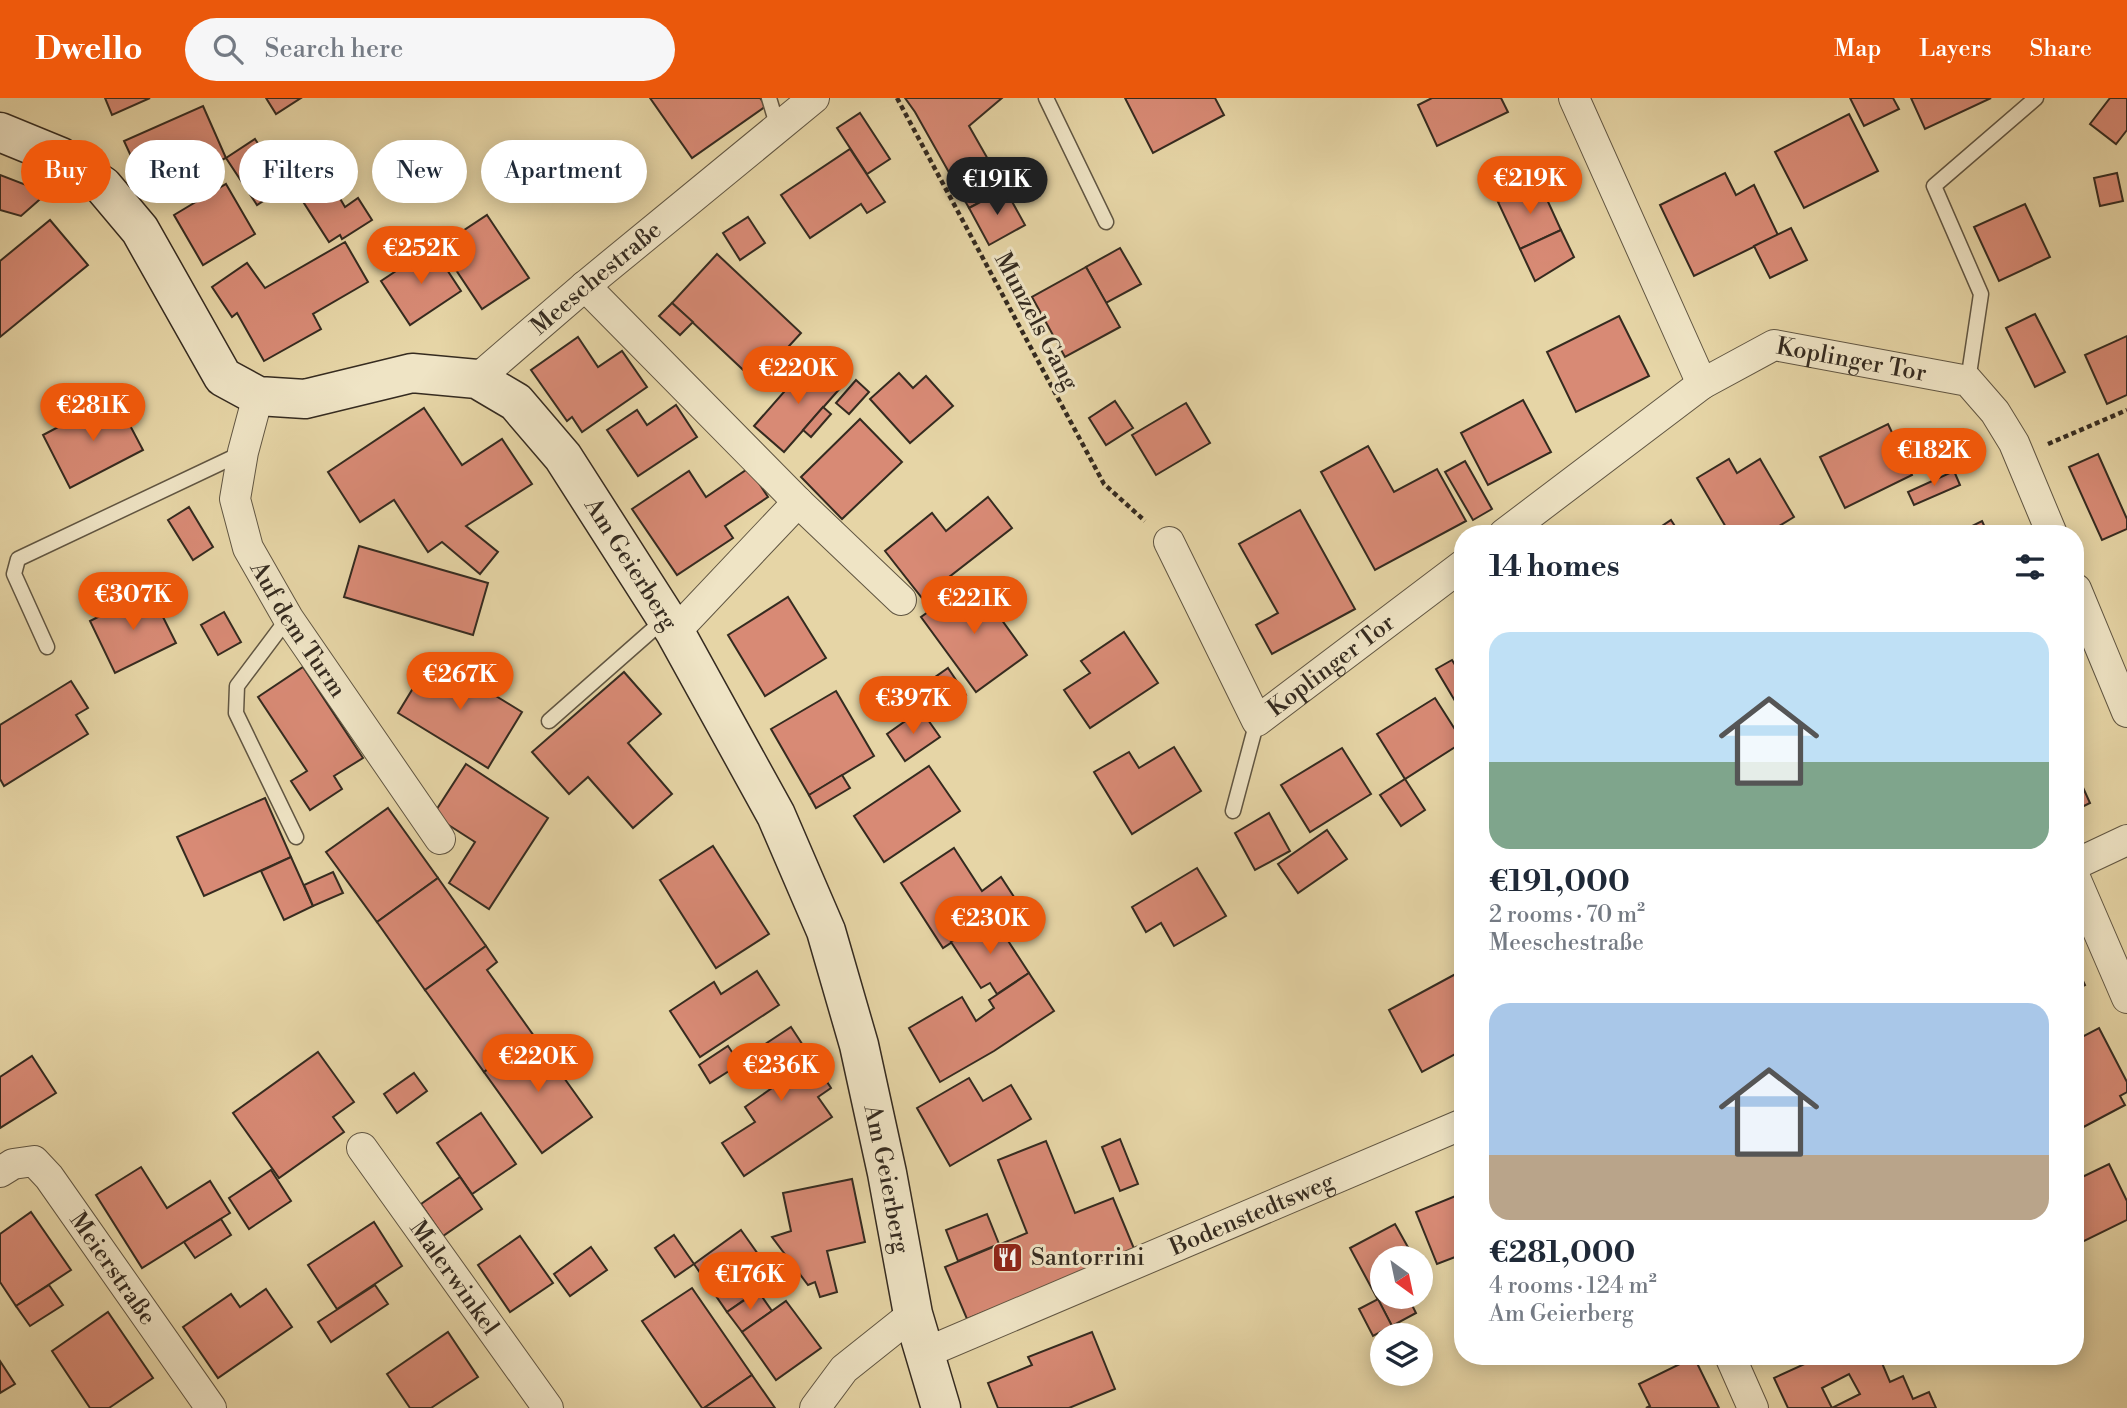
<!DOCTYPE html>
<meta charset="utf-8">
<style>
:root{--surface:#fff;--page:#f6f6f7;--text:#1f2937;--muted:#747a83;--accent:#ea580c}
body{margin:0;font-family:"Libre Bodoni",serif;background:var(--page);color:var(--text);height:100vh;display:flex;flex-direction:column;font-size:26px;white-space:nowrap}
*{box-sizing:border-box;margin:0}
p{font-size:23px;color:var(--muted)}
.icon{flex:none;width:38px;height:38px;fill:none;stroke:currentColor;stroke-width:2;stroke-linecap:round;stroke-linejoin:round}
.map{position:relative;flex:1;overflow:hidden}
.side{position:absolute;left:1454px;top:427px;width:630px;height:840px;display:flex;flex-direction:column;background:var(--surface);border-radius:28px;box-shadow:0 4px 18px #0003}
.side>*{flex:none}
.banner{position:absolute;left:21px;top:42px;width:665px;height:63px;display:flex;gap:14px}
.needle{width:46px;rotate:147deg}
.tools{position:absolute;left:1370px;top:1148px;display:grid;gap:14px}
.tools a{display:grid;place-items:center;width:63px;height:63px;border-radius:50%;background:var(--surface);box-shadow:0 4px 18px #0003;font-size:35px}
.price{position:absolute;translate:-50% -60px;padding:0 16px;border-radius:24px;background:var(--accent);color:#fff;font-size:23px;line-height:46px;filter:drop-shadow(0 2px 4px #0008)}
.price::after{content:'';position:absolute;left:50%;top:42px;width:21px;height:16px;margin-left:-10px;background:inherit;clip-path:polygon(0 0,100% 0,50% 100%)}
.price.on{background:#222;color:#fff}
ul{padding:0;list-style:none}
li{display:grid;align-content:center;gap:14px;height:371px;padding:0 35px}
li span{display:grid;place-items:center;height:217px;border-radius:21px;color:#555}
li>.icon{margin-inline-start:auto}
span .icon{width:126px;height:126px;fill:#fffc;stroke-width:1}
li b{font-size:30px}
h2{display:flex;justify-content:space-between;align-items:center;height:84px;padding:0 35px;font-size:30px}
.tag{padding:0 24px;border-radius:32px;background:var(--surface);box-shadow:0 4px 18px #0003;font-size:24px;line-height:63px}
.tag.on{background:var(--accent);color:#fff}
header{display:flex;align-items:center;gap:42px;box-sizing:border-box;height:98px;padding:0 35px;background:var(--accent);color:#fff}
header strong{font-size:33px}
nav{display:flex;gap:38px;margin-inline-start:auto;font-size:24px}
.search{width:490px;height:63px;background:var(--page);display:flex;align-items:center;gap:18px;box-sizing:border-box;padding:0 24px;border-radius:38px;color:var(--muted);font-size:26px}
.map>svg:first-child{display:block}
.building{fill:#d88a75;stroke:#352b20;stroke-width:2}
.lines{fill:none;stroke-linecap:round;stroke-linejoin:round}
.lane-casing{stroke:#615642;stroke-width:17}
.street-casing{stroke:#615642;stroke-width:32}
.secondary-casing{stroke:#352b20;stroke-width:41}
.path{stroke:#352b20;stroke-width:4.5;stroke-dasharray:5 3.5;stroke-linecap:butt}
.lane{stroke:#efe4c5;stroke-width:14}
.street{stroke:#efe4c5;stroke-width:30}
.secondary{stroke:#efe4c5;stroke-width:38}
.labels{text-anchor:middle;stroke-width:6;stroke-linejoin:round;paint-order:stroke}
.street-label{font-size:24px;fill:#352b20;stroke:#efe4c5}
.poi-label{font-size:24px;fill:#352b20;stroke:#efe4c5;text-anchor:start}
</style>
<header>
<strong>Dwello</strong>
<div class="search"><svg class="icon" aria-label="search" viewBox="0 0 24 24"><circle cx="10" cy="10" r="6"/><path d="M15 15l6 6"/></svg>Search here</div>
<nav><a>Map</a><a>Layers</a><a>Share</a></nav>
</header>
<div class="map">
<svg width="2127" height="1310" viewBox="0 0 2127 1310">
<rect width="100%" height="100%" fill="#e6d5a6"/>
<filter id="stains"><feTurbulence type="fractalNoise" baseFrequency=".00286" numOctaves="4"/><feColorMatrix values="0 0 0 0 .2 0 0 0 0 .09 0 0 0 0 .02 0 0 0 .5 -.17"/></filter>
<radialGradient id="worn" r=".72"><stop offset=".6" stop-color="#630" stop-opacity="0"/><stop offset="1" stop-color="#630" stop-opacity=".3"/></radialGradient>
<g class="building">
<path d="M105,0H150L112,17Z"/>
<path d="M266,0H301L276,16Z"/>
<path d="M650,0H760L766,8L692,60Z"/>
<path d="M905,0H1002L969,28L1005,91L969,110L915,14Z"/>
<path d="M1125,0H1215L1224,17L1153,55Z"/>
<path d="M1432,0H1501L1508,14L1437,48L1418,7Z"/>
<path d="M1850,0H1893L1899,11L1864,28Z"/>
<path d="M1911,0H1991L1925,31Z"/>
<path d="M2110,0H2127V32L2116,46L2090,26Z"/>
<path d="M203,8L226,60L148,95L124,43Z"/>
<path d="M860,15L890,61L867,76L837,30Z"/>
<path d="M1849,16L1878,73L1804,110L1775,54Z"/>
<path d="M255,41L274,70L290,59L305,82L316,75L329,96L335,92L345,109L358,100L372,122L342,141L340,137L329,144L291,85L257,107L226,60Z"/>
<path d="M850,51L885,104L867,115L861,106L810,140L781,97Z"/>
<path d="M1725,75L1736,97L1754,87L1778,137L1694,178L1660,107Z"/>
<path d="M2117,75L2123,103L2100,108L2094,80Z"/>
<path d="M0,77L47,95L21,118L0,112Z"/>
<path d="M1539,84L1561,132L1520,151L1498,104Z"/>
<path d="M226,86L255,136L203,167L174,117Z"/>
<path d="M1005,91L1025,127L989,147L969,110Z"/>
<path d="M2025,106L2050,159L1999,183L1974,129Z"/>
<path d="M487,117L529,180L482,211L440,148Z"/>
<path d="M748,119L765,145L740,162L723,135Z"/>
<path d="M50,122L88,167L0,239V163Z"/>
<path d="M1791,130L1807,162L1770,180L1754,148Z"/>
<path d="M1561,132L1574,159L1535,183L1520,151Z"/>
<path d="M345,144L368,184L313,216L321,231L264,263L237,215L232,219L212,189L247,165L265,190Z"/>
<path d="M432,149L461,193L410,227L381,183Z"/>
<path d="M1120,150L1141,186L1106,205L1086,169Z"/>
<path d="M717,156L801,235L756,284L672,205Z"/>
<path d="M1086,169L1120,229L1065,259L1032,199Z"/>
<path d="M672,205L693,224L680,237L659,218Z"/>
<path d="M2035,216L2065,274L2035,289L2006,230Z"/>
<path d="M1619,218L1649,278L1576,314L1547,254Z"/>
<path d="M2127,238V297L2107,306L2085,257Z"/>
<path d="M578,239L598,269L622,253L647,289L582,334L572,319L567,323L531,272Z"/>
<path d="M812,262L842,288L784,354L754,328Z"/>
<path d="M899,275L913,290L926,278L953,308L910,345L870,301Z"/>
<path d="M856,282L869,294L849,316L836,305Z"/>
<path d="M115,299L143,352L70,390L43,337Z"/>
<path d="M1523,302L1551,354L1488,387L1461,335Z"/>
<path d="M1115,303L1133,330L1106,347L1089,320Z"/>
<path d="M1186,305L1210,345L1156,377L1132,337Z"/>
<path d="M676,307L697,339L638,378L607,332L637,312L647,327Z"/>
<path d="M823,309L831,316L811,339L803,332Z"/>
<path d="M424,310L462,367L502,341L532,386L466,428L498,454L480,476L442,444L428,454L394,402L360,424L328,374Z"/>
<path d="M860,321L902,364L842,421L801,379Z"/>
<path d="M1888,326L1912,377L1845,410L1820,359Z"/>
<path d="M1368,348L1394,394L1437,371L1466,423L1375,472L1321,374Z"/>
<path d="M2098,356L2127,421V431L2102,442L2069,369Z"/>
<path d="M1729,361L1737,375L1760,361L1794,419L1766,436H1730L1697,380Z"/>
<path d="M1465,363L1492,411L1473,422L1445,374Z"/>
<path d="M749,370L768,399L725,428L733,440L677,477L632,411L689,373L706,399Z"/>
<path d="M1954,373L1960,387L1914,407L1908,394Z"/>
<path d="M988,399L1012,430L922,500L885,453L932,415L946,433Z"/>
<path d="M189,409L213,449L193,462L168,422Z"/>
<path d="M1300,412L1355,511L1272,556L1256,527L1278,515L1239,446Z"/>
<path d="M1671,422L1680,436H1650Z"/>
<path d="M1982,423L1988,436H1956Z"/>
<path d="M359,448L488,485L473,537L344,499Z"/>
<path d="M973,482L1027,557L976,594L921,519Z"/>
<path d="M150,493L176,545L115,575L90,523Z"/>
<path d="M788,499L826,560L765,598L728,537Z"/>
<path d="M224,514L241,544L218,557L201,527Z"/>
<path d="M1124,534L1158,585L1090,630L1064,592L1090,575L1081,563Z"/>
<path d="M432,559L522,614L488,670L398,615Z"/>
<path d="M1452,562L1463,580V605L1458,608L1436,571Z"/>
<path d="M303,569L363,660L334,678L342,691L310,712L291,683L307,673L258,599Z"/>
<path d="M948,570L966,597L929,623L911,596Z"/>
<path d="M624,574L661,616L628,645L672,696L633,730L588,679L569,696L532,654Z"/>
<path d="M71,583L88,610L76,617L88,636L4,688L0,681V627Z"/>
<path d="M836,593L874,658L809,697L771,631Z"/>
<path d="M1435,600L1463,644L1405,681L1377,636Z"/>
<path d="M921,612L940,639L905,663L887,636Z"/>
<path d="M1174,649L1201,693L1132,736L1094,674L1129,654L1139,670Z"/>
<path d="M1342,650L1371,696L1310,734L1281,687Z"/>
<path d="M466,666L548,720L489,811L449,785L475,744L433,717Z"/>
<path d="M929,668L960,713L884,764L854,718Z"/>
<path d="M2076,674L2090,705L2076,712Z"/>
<path d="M842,677L850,690L816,710L809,697Z"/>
<path d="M1405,681L1425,712L1401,728L1380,697Z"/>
<path d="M265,700L291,759L204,798L177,739Z"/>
<path d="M388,710L438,780L377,824L326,754Z"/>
<path d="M1269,715L1290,753L1255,772L1235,735Z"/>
<path d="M1327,732L1347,761L1298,795L1278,766Z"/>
<path d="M713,748L769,836L716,870L660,782Z"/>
<path d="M954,750L982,793L1001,779L1016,802L943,850L901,785Z"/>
<path d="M291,759L313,808L284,822L261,773Z"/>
<path d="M1197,770L1226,818L1174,848L1161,825L1146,834L1132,809Z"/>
<path d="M333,774L343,795L313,808L304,787Z"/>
<path d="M438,780L486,848L425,892L377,824Z"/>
<path d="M992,818L1029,875L997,896L990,885L981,890L951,844Z"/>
<path d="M486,848L497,864L487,872L534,938L484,974L425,892Z"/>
<path d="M2076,868L2085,887L2076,892Z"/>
<path d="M1463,872V952L1422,974L1389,912Z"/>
<path d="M757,873L779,907L700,959L670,913L714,884L721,896Z"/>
<path d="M1029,875L1054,913L994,953L940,984L909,930L962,899L976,923L994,910L989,902Z"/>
<path d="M791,929L831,990L818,999L832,1019L744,1078L722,1045L755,1024L745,1009L772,990L750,956Z"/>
<path d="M2099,930L2127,984V994L2120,998L2125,1007L2076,1033V942Z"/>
<path d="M534,938L592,1019L542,1055L484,974Z"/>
<path d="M728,948L740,966L710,985L699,967Z"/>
<path d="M318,954L354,1004L333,1019L344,1034L279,1080L233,1015Z"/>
<path d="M32,958L56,995L0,1030V979Z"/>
<path d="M414,975L427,993L397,1015L384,996Z"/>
<path d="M969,980L983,1003L1011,987L1031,1021L950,1068L917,1010Z"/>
<path d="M481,1015L516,1066L472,1096L437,1045Z"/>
<path d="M1120,1041L1138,1086L1120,1093L1102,1049Z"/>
<path d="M1046,1043L1075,1115L1113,1100L1135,1153L967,1221L945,1169L1027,1135L998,1062Z"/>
<path d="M2109,1066L2127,1103V1122L2076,1147V1082Z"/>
<path d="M141,1069L167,1110L210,1083L230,1115L142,1170L96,1097Z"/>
<path d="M271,1072L291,1103L249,1131L229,1100Z"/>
<path d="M460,1079L482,1111L443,1138L421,1106Z"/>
<path d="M852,1081L865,1144L827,1153L837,1194L820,1199L815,1184L808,1187L772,1139L791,1133L783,1095Z"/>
<path d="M1463,1095V1156L1437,1166L1416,1114Z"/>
<path d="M31,1114L71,1172L16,1208L0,1184V1136Z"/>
<path d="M987,1116L999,1146L958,1163L946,1132Z"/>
<path d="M221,1121L231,1137L195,1160L184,1144Z"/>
<path d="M374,1124L402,1168L337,1211L308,1167Z"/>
<path d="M1395,1126L1414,1160H1382V1199H1408L1416,1215L1392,1228L1350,1150Z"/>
<path d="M741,1132L775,1180L727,1214L694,1166Z"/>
<path d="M674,1137L694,1166L675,1179L655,1150Z"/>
<path d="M520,1138L553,1185L510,1214L478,1167Z"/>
<path d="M591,1149L607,1172L570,1198L554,1176Z"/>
<path d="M49,1187L63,1207L30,1228L16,1208Z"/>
<path d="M375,1187L388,1206L331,1244L318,1224Z"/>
<path d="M692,1190L752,1277L704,1310H702L642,1223Z"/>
<path d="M266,1191L292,1229L218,1280L183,1229L231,1196L240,1209Z"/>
<path d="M758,1193L772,1213L742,1234L727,1214Z"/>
<path d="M1378,1201L1392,1228L1373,1238L1359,1211Z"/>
<path d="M786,1203L821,1250L776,1282L742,1234Z"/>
<path d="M108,1214L153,1280L109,1310H90L52,1253Z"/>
<path d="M448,1234L478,1279L431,1310H410L387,1276Z"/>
<path d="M1092,1234L1115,1291L1069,1310H998L988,1285L1032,1267L1028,1259Z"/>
<path d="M1822,1258H1879L1890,1284L1903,1278L1913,1301L1929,1294L1936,1310H1832L1860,1296L1849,1276L1822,1290L1832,1310H1788L1774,1280Z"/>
<path d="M1694,1259L1719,1310H1646L1650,1308L1639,1286Z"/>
<path d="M0,1263L15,1286L0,1295Z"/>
<path d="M752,1277L775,1310H704Z"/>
</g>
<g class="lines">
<defs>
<g id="lane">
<path d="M769,0L778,30"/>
<path d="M1046,0L1106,124"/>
<path d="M1968,283L1981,196L1934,88L2036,0"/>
<path d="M288,520L237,588L236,615L296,739"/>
<path d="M47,549L14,476L18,461L242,355"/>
<path d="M549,623L666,520"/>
<path d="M1233,713L1257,623"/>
</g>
<g id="street">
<path id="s1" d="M1574,0L1702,286L1774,247L1968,283L1995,314L2014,345L2052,436"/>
<path d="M585,188L798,404L901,502"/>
<path id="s2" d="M477,281L585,188L814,0"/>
<path id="s3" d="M258,298L243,354L235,401L248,450L288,520L440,741"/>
<path d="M1504,436L1702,286"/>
<path id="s4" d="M1169,444L1257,623L1463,467"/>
<path d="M2076,491L2127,614"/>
<path d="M675,534L798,404"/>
<path d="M2076,766L2127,742"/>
<path d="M2076,782L2127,900"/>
<path id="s5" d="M362,1050L548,1310"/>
<path id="s6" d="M0,1074L13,1066L34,1063L49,1079L211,1310"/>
<path id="s7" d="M925,1255L1463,1026"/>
<path d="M1730,1258L1753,1310"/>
<path d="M815,1310L844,1271L913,1216"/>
</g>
<g id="secondary">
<path id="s8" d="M0,34L61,59L103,88L140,132L223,279L258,298L305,301L412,275L477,281L516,304L563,359L675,534L776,717L826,833L859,947L887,1075L913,1216L941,1310"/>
</g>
</defs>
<use href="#lane" class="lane-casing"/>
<use href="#street" class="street-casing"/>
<use href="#secondary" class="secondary-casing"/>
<g class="path">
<path d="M897,0L1104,386L1145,423"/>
<path d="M2048,346L2127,312"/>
</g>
<use href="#lane" class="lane"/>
<use href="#street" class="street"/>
<use href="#secondary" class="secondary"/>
</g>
<defs>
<symbol id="restaurant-square" viewBox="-11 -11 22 22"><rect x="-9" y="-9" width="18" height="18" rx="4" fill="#8f2418" stroke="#efe4c5"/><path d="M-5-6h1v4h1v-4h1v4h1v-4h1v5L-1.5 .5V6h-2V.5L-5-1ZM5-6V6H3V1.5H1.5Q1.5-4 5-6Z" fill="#fff"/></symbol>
</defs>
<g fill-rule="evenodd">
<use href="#restaurant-square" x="990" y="1142" width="35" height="35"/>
</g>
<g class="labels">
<g class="street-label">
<text dy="8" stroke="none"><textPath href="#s2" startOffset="156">Meeschestraße</textPath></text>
<text transform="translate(1037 223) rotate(62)" y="8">Munzels Gang</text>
<text dy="8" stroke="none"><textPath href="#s1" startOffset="474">Koplinger Tor</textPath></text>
<text dy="8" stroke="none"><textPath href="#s8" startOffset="850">Am Geierberg</textPath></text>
<text dy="8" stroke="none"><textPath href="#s3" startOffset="252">Auf dem Turm</textPath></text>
<text dy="8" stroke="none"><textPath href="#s4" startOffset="292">Koplinger Tor</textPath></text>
<text dy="8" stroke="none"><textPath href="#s8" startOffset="1522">Am Geierberg</textPath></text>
<text dy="8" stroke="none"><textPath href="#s7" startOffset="355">Bodenstedtsweg</textPath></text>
<text dy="8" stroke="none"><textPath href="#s6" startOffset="170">Meierstraße</textPath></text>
<text dy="8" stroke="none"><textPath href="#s5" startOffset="159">Malerwinkel</textPath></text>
</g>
<g class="poi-label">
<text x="1031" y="1167">Santorrini</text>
</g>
</g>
<rect width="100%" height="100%" filter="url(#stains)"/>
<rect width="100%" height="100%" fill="url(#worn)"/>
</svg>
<div class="tools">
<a><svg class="needle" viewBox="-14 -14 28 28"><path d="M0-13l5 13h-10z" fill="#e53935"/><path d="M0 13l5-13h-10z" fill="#747a83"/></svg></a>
<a><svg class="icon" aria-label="layers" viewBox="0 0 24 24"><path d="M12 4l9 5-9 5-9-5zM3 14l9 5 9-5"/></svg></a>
</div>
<b class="price" style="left:1530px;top:118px">€219K</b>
<b class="price on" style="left:997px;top:119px">€191K</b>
<b class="price" style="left:421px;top:188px">€252K</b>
<b class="price" style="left:798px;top:308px">€220K</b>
<b class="price" style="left:93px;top:345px">€281K</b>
<b class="price" style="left:1934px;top:390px">€182K</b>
<b class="price" style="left:133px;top:534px">€307K</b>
<b class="price" style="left:974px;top:538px">€221K</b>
<b class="price" style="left:460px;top:614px">€267K</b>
<b class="price" style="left:913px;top:638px">€397K</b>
<b class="price" style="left:990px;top:858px">€230K</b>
<b class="price" style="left:538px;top:996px">€220K</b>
<b class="price" style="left:781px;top:1005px">€236K</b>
<b class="price" style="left:750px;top:1214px">€176K</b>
<div class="banner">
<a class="tag on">Buy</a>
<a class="tag">Rent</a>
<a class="tag">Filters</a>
<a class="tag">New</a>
<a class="tag">Apartment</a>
</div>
<section class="side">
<h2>14 homes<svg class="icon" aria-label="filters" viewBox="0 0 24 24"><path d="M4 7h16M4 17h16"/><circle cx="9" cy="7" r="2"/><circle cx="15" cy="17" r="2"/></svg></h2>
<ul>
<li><span style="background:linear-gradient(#bfe0f5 60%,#7fa58c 0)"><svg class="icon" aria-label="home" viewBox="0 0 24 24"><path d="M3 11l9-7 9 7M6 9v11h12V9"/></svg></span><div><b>€191,000</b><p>2 rooms · 70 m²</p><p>Meeschestraße</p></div></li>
<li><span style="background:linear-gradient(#a9c7e8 70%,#b9a48a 0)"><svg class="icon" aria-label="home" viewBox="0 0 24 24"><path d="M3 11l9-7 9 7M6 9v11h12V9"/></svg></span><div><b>€281,000</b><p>4 rooms · 124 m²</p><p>Am Geierberg</p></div></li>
</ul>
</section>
</div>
